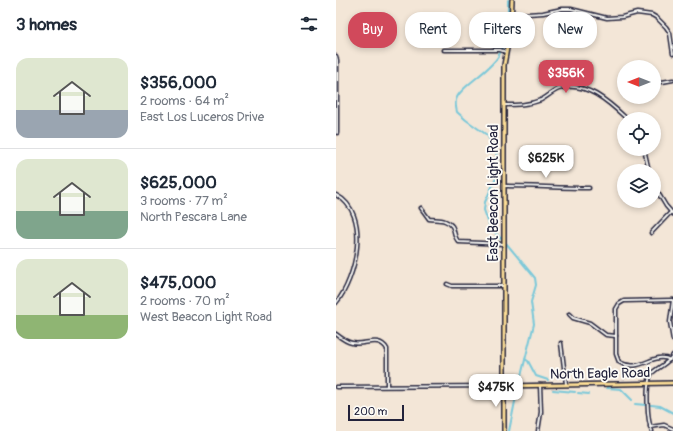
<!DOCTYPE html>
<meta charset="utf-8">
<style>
:root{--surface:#fff;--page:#f2f2f3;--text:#1f2937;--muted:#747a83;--line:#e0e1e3;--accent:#d1495b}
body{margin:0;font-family:Pangolin,sans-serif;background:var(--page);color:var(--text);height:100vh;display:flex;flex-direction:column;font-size:15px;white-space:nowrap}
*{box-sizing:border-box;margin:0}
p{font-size:13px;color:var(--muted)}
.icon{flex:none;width:22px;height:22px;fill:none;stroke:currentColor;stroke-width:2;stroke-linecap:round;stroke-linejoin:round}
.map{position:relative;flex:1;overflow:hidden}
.side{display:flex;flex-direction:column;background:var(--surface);width:336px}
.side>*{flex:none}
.guide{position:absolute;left:12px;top:12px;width:265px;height:36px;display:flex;gap:8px}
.needle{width:26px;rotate:270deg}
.buttons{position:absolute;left:281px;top:60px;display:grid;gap:8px}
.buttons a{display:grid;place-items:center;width:44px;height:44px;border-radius:50%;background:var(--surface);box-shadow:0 2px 6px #0003;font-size:20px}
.scale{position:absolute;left:12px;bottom:10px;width:56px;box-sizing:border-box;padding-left:4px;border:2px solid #22223b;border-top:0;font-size:11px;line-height:14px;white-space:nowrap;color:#22223b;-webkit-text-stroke:3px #fdfcf7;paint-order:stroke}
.price{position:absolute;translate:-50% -34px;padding:0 9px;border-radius:8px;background:#fff;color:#222;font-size:13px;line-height:26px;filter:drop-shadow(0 1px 2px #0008)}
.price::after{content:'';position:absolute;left:50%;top:24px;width:12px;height:9px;margin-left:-6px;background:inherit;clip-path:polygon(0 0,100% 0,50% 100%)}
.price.on{background:var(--accent);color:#fff}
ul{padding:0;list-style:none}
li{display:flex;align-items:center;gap:12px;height:100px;padding:0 16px}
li+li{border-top:1px solid var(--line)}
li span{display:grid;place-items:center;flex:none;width:112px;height:80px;border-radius:12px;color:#555}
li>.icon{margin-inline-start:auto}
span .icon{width:48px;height:48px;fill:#fffc;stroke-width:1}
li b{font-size:17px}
h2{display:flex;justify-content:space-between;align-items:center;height:48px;padding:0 16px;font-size:17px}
.pill{padding:0 14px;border-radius:16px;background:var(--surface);box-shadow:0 2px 6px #0003;font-size:14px;line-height:36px}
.pill.on{background:var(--accent);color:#fff}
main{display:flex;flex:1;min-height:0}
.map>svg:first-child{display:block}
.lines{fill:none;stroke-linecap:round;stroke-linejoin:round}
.canal{stroke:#7bc8d9;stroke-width:2}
.minor-casing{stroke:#22223b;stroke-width:5}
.major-casing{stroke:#22223b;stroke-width:6}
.minor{stroke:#fdfcf7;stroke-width:2}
.major{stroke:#fdde96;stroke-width:3}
.labels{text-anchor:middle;stroke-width:3.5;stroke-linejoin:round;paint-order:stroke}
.street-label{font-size:14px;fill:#22223b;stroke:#fdfcf7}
</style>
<main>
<section class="side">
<h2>3 homes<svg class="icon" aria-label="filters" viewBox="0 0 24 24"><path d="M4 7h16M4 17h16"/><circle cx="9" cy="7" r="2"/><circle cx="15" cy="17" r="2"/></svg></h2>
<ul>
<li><span style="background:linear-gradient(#dfe7d0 65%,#9aa5b1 0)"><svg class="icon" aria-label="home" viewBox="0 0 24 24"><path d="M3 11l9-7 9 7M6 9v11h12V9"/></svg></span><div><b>$356,000</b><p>2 rooms · 64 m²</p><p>East Los Luceros Drive</p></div></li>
<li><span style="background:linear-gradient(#dfe7d0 65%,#7fa58c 0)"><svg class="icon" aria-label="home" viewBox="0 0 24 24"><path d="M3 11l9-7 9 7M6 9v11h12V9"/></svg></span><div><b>$625,000</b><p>3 rooms · 77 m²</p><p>North Pescara Lane</p></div></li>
<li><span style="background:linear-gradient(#dfe7d0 70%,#8fb573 0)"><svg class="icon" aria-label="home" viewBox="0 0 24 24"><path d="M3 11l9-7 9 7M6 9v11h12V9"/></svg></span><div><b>$475,000</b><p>2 rooms · 70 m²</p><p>West Beacon Light Road</p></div></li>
</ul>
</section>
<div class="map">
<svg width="337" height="431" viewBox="0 0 337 431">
<rect width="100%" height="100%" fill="#f3e6d7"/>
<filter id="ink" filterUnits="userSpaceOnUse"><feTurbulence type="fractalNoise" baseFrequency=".025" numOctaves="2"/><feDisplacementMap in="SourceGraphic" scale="8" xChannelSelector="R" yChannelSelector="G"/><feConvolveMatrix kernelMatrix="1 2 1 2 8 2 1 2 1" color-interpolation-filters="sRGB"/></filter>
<g filter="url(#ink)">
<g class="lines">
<g class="canal">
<path d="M166,240L154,227L148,210L149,202L161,176V158L160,150L151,135L130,120L121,112C120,108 119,104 120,100C123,87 156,70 163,55C172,37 172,19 172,0"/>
<path d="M170,243L199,278L200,285L195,302L198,324L183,384"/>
<path d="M189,359L192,361L200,376L212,380"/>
<path d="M271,388L285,389L296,400"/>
<path d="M217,390L239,392"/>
<path d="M242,393L253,394"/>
<path d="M299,404L310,405"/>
<path d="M315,405L324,406L337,413"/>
<path d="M173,431L182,387"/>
</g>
<defs>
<g id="minor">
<path d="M176,14L182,13L191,14C188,16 183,16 180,14"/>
<path d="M191,14L207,13L226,9H235L271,18L286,17L301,13L316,15L321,18L330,27L334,33L337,54"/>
<path d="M108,50H164L170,52"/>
<path d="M0,56L1,60V133"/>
<path d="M318,81L326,82L337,80"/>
<path d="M168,105C180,105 193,105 205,100C211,97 217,91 223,89C248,79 274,103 291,119"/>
<path d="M308,149L313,171"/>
<path d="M168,186C196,186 224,188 253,188"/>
<path d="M318,186L330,206L337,214"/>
<path d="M0,195C36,213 20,279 0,303"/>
<path d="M85,208L93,219C98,220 104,219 109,221C122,226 115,235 123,242L168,244"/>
<path d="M315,233L335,212"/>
<path d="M111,284L116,286H167"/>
<path d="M337,300L334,322L337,340"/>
<path d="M233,314L237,318L254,323L270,335L280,336"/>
<path d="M0,334C5,338 10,342 16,343C29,346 43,335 51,349V386"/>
<path d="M225,343L230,384"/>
<path d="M334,360C317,351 305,374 283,362L280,354V309L283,304L288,301L337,300"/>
<path d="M0,387L168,386"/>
<path d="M314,427L328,425L337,429"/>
<path d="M202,431L205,412L204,385"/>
<path d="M316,431C311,421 309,382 316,373C323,366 332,364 337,355"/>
</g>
<g id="major">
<path d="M168,386L337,383"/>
<path d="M168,431V65L175,26L176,0"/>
</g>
</defs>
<use href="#minor" class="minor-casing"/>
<use href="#major" class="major-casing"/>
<use href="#minor" class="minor"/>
<use href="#major" class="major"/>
</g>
</g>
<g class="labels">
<g class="street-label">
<text transform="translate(157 193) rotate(-90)" y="5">East Beacon Light Road</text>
<text transform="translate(264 373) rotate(-1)" y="5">North Eagle Road</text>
</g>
</g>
</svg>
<div class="buttons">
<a><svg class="needle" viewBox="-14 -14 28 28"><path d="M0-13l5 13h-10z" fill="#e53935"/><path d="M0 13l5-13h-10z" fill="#747a83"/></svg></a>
<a><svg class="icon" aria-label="locate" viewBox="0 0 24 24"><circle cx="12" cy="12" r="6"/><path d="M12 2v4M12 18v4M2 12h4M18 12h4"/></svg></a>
<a><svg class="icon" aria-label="layers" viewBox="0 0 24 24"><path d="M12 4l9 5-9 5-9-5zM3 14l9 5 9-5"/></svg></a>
</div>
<div class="scale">200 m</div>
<b class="price on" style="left:230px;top:94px">$356K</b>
<b class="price" style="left:210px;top:179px">$625K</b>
<b class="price" style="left:160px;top:408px">$475K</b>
<div class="guide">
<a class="pill on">Buy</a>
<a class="pill">Rent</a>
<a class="pill">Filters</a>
<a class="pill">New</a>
</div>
</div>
</main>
